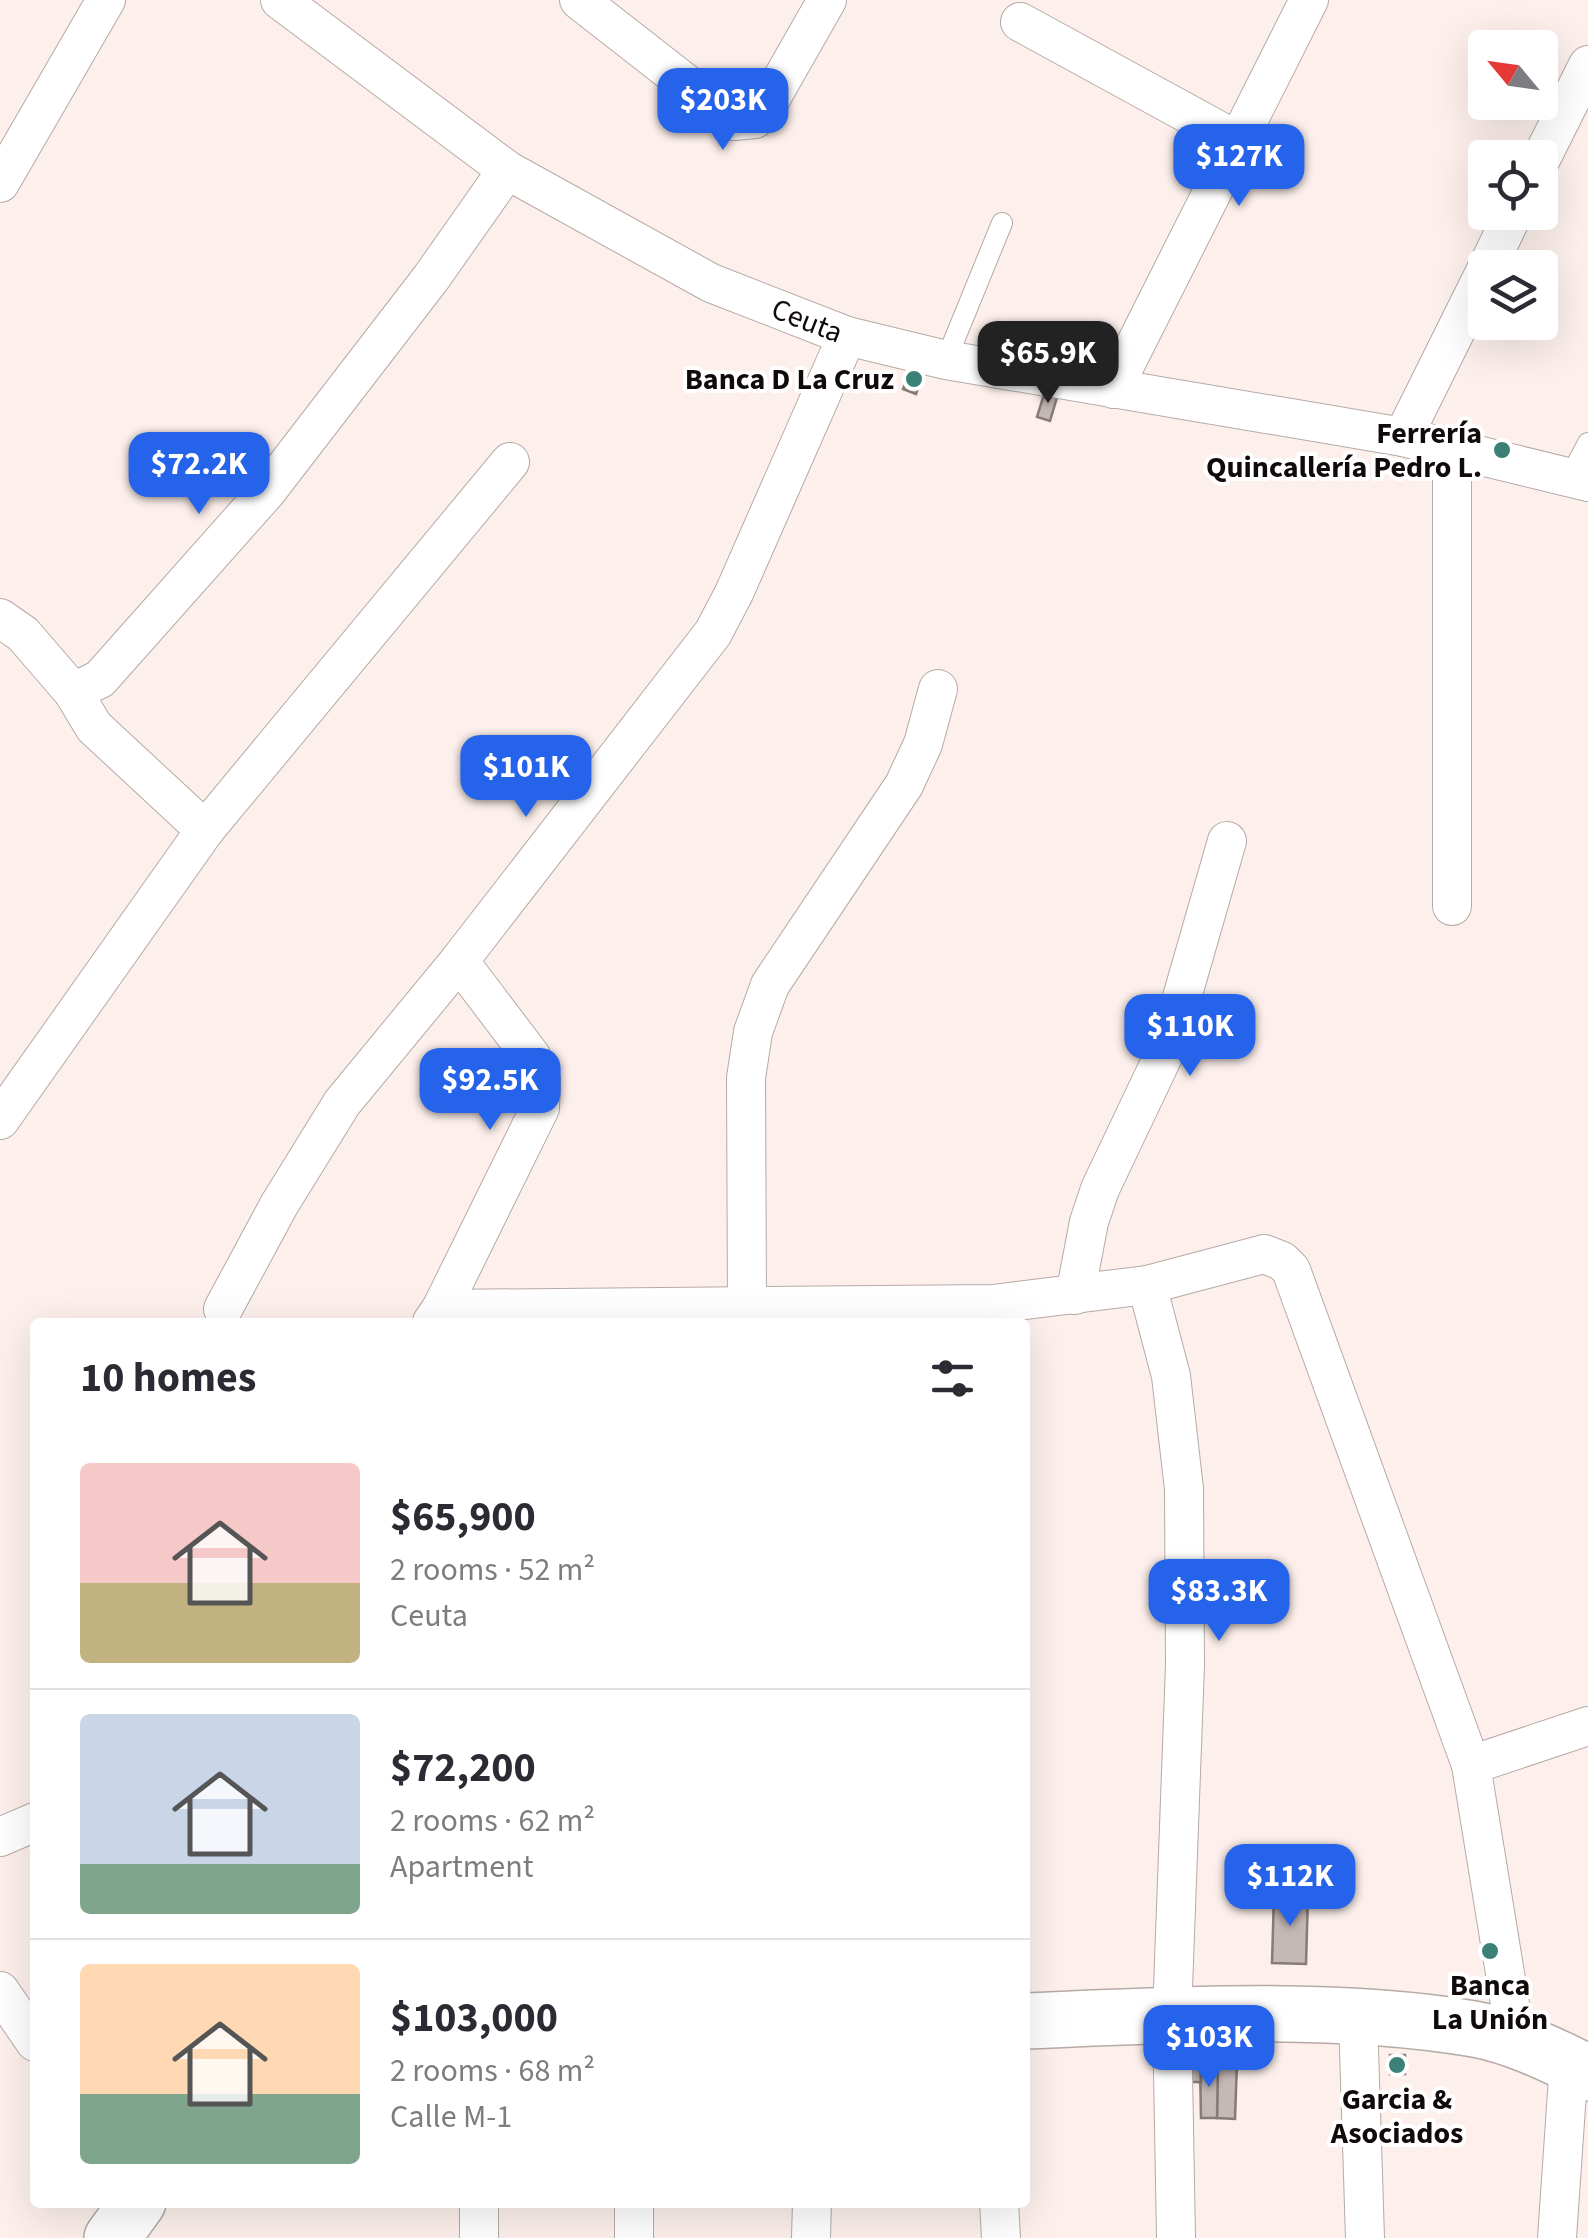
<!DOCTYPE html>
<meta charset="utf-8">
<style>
:root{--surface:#fff;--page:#f7f7f7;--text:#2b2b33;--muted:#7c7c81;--line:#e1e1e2;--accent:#2563eb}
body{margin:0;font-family:"Source Sans 3",sans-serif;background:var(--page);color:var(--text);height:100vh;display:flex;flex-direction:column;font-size:38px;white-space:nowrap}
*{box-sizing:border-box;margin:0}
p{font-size:32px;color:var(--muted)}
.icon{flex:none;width:55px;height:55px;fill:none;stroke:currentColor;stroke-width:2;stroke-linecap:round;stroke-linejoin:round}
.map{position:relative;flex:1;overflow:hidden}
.details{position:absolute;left:30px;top:1318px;width:1000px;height:890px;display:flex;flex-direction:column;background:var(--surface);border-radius:10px;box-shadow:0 10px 40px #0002}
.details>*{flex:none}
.needle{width:65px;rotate:299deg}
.tools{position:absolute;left:1468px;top:30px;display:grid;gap:20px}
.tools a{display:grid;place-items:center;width:90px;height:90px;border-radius:10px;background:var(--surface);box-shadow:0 10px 40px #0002;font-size:50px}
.price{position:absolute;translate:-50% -85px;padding:0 22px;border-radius:20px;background:var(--accent);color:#fff;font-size:32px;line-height:65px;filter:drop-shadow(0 2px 5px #0008)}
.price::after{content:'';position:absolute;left:50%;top:60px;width:30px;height:22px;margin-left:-15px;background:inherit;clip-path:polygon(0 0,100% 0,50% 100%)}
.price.current{background:#222;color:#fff}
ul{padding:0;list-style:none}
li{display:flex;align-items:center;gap:30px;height:250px;padding:0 50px}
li+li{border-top:2px solid var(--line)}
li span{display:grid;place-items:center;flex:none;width:280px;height:200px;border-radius:10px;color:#555}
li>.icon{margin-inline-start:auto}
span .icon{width:120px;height:120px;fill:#fffc;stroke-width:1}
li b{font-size:42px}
h2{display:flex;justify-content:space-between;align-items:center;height:120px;padding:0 50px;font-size:42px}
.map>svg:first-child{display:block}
.building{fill:#c5b9b5;stroke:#877b77;stroke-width:2.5}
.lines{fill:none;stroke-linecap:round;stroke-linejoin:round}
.lane-casing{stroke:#b6aaa5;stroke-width:22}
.street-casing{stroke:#b6aaa5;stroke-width:40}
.secondary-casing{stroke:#b6aaa5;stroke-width:58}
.lane{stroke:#fff;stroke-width:20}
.street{stroke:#fff;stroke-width:38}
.secondary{stroke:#fff;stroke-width:55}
.poi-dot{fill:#3b8177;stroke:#fff;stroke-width:4}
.labels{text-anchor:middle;stroke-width:8;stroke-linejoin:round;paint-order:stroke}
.street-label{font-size:30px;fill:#100b0a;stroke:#fff}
.poi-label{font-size:30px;font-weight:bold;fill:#100b0a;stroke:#fff;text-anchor:end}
</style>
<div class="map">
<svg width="1588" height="2238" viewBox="0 0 1588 2238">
<rect width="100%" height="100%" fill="#fdf0ec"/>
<g class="building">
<path d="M913,364L925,369L916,394L903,389Z"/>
<path d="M1045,391L1058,394L1050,421L1037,417Z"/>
<path d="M1274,1895H1308L1306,1964L1272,1963Z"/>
<rect x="1390" y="2055" width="15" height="19"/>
<path d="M1218,2062H1237L1235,2119L1217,2118Z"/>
<path d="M1218,2062L1217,2118H1201L1200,2063Z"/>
<path d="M1200,2063L1201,2082H1182L1181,2064Z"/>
</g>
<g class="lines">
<defs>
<g id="lane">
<path d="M946,360L1002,223"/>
<path d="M1570,477L1588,443"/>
</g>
<g id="street">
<path id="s1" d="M280,0L507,170L711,283L847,336L946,360L1403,437L1588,482"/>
<path d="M579,0L734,121L755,119L770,100L827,0"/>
<path d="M1020,22L1236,140"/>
<path d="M1540,161L1588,65"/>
<path d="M0,183L106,0"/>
<path d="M1487,268L1514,212"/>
<path d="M1113,389L1309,0"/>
<path d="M1403,437L1485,272"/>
<path d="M1452,448V906"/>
<path d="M0,618L23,634L73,692"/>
<path d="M205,830L94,727L73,692L100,679L267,491L431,278L507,170"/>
<path d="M0,1120L205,830L510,462"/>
<path d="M1147,1285L1171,1376L1184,1489L1185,1665L1172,2015L1176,2238"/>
<path d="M1075,1295L1089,1222L1100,1189L1168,1046L1227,841"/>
<path d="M747,1306L746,1078L753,1032L770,985L904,785L923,744L938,689"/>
<path d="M223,1309L279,1205L342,1103L459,961L713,633L734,593L847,336"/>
<path d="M441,1309L540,1108L541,1080L531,1056L459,961"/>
<path d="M432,1322L441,1309L993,1304L1147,1285L1264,1254L1282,1261L1291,1270L1471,1765L1516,2041"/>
<path d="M1471,1765L1588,1726"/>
<path d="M0,1837L35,1822"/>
<path d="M0,1991L35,2042"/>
<path d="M1358,2018L1365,2238"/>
<path d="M479,2202V2238"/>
<path d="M999,2202L1001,2238"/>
<path d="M634,2238V2202"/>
<path d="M811,2238L812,2202"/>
<path d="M1557,2238L1569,2063"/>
</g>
<g id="secondary">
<path d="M1025,2021C1168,2015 1333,2005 1474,2029C1513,2036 1553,2055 1588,2073"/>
<path d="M112,2238L138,2202"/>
</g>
</defs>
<use href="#lane" class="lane-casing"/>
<use href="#street" class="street-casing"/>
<use href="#secondary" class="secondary-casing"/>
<use href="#lane" class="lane"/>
<use href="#street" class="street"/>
<use href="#secondary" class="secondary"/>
</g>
<g class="poi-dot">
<circle cx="914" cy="379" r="10"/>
<circle cx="1502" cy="450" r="10"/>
<circle cx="1490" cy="1951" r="10"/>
<circle cx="1397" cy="2065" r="10"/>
</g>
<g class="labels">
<g class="street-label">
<text dy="10" stroke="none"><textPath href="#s1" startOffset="620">Ceuta</textPath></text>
</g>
<g class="poi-label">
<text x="894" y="389">Banca D La Cruz</text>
<text x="1482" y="443">Ferrería<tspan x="1482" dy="34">Quincallería Pedro L.</tspan></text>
<text x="1490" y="1995" text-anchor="middle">Banca<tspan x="1490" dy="34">La Unión</tspan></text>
<text x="1397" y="2109" text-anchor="middle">Garcia &amp;<tspan x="1397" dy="34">Asociados</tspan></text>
</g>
</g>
</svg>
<div class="tools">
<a><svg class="needle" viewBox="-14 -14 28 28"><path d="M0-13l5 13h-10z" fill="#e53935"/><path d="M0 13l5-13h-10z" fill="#7c7c81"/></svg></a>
<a><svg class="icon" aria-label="locate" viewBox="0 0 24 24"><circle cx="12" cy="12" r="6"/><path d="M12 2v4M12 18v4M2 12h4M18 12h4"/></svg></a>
<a><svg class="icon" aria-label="layers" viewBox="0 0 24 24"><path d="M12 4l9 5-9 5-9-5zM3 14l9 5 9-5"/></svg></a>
</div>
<b class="price" style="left:723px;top:153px">$203K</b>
<b class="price" style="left:1239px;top:209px">$127K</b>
<b class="price current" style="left:1048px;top:406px">$65.9K</b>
<b class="price" style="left:199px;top:517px">$72.2K</b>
<b class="price" style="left:526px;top:820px">$101K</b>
<b class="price" style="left:1190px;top:1079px">$110K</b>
<b class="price" style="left:490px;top:1133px">$92.5K</b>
<b class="price" style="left:1219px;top:1644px">$83.3K</b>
<b class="price" style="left:1290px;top:1929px">$112K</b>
<b class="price" style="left:1209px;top:2090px">$103K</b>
<section class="details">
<h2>10 homes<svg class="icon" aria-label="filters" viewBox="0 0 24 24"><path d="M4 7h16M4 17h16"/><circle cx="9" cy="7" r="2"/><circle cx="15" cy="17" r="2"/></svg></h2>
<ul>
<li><span style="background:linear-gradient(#f6c9c9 60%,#c2b280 0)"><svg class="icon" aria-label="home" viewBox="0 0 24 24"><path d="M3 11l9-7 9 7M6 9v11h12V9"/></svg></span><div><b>$65,900</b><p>2 rooms · 52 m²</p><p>Ceuta</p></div></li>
<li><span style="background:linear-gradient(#c9d6e8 75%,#7fa58c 0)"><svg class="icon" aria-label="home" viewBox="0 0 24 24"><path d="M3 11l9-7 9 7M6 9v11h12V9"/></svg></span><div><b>$72,200</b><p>2 rooms · 62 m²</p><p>Apartment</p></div></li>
<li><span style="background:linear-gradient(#ffd9b3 65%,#7fa58c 0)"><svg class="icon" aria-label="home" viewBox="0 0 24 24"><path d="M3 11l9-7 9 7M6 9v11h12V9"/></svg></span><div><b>$103,000</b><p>2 rooms · 68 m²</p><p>Calle M-1</p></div></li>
</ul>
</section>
</div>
